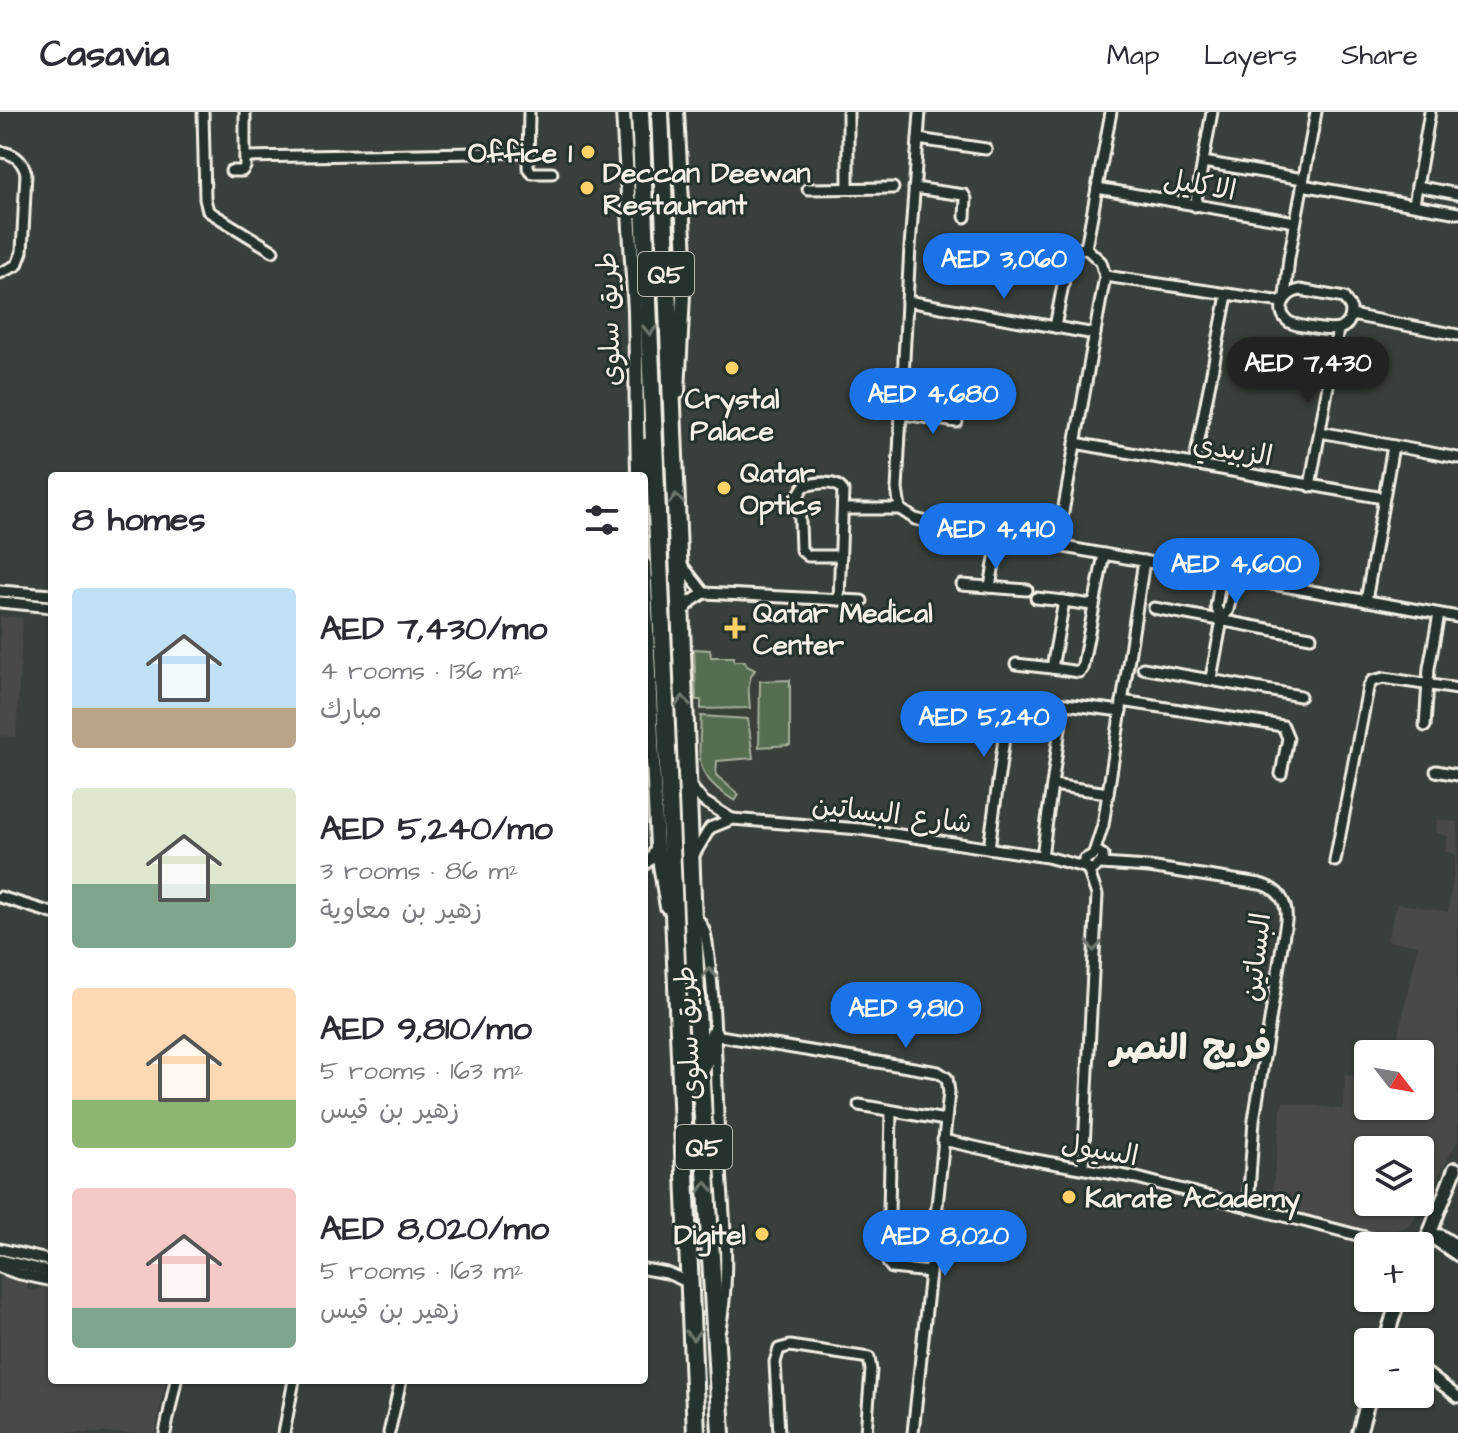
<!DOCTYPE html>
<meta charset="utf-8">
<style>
:root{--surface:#fff;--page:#f7f7f7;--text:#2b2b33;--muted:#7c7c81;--line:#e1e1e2;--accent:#1a73e8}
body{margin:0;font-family:"Architects Daughter","Playpen Sans Arabic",sans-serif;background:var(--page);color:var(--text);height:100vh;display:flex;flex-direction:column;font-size:30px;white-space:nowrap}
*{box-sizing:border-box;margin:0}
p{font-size:26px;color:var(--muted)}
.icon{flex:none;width:44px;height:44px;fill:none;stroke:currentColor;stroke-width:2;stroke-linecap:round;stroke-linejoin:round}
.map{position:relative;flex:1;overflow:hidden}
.side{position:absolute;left:48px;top:360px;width:600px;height:912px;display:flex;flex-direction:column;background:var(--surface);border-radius:8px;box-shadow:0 2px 6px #0004}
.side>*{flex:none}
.needle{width:52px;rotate:121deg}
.controls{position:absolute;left:1354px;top:928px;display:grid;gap:16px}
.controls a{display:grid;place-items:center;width:80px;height:80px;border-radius:8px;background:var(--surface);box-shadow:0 2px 6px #0004;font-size:40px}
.price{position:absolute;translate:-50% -68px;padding:0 18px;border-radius:28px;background:var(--accent);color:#fff;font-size:26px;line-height:52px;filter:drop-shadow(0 2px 4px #0008)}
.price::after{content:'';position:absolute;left:50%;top:48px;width:24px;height:18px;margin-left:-12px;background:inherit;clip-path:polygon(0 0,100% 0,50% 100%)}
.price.active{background:#222;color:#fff}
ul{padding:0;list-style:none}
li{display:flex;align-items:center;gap:24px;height:200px;padding:0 24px}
li span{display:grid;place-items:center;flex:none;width:224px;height:160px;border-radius:8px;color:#555}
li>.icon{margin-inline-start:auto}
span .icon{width:96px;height:96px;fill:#fffc;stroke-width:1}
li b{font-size:34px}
h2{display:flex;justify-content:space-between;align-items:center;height:96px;padding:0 24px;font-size:34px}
header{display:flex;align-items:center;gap:48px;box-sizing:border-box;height:112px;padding:0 40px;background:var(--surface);border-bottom:2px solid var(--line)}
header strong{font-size:38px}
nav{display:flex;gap:44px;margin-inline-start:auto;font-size:28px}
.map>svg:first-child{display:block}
.built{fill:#494a44;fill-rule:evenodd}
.green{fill:#576d51;stroke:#a6af9c;stroke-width:2}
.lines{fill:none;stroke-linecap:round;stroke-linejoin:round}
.street-casing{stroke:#f4f1e8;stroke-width:15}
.secondary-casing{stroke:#f4f1e8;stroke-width:18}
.highway-casing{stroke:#f4f1e8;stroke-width:22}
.street{stroke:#26332d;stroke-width:9}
.secondary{stroke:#26332d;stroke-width:12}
.highway{stroke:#26332d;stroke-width:16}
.oneway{stroke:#6e766e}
.poi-dot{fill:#ffd166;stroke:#26332d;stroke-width:3}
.labels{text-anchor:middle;stroke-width:6;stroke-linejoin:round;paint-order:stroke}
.shield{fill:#26332d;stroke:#b6b8b0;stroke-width:2}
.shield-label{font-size:26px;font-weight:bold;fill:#f4f1e8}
.poi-label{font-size:28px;font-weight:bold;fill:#f4f1e8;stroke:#26332d;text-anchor:start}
.street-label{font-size:28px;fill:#f4f1e8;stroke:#26332d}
.district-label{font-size:36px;font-weight:bold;fill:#f4f1e8;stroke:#26332d}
</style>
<header>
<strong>Casavia</strong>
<nav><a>Map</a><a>Layers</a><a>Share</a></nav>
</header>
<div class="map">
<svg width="1458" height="1321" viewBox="0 0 1458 1321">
<rect width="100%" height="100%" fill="#393f39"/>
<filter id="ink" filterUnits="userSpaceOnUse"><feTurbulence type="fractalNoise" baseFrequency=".0125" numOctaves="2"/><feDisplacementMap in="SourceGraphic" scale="16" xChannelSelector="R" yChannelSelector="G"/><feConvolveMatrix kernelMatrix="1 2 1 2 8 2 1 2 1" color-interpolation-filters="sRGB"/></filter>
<g filter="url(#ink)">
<g class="built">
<path d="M0,504L23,506L16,625L0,624Z"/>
<path d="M1437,707L1458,710V1029L1411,1113L1385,1123L1279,1099L1272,1085L1282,990L1343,997L1345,963L1368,965V994H1420V942H1394L1418,833L1387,829L1397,791L1448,800L1456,743L1444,739L1448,725L1435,720ZM1368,1038H1420V1090H1368Z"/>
<path d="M0,1164L28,1171L27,1177L35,1179L42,1175L52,1177V1268H166L155,1321H0Z"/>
</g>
<g class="green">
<path d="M694,537L710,538L711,545H734V549H745L747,554L755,558C746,568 749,584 750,596L701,597V588H696Z"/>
<path d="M790,568V633L759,635L760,569Z"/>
<path d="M701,604L748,607L753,646L717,649L716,663L739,683L735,689C693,663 699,650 701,604Z"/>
</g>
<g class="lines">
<defs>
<g id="street">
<path d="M203,0L205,87L208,99L273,139"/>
<path d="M529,0L528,56L532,61H552"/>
<path d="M848,0V76"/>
<path d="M918,27L986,37"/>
<path d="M0,40C14,41 22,48 26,61L22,140L17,153L0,161"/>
<path d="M245,45L528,40"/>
<path d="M1203,50L1303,67"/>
<path d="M231,59H242L245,55V0"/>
<path d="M1302,73L1458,101"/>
<path d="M1417,74L1458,82"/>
<path d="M914,76L964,83L966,87L965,105"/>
<path d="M1097,76L1295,110"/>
<path d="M808,77L893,76"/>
<path d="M1414,92L1430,0"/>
<path d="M1195,94L1212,0"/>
<path d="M1086,136L1111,0"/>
<path d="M1105,164L1282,190"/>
<path d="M1300,178L1344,186L1351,197C1352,221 1332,219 1314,216C1306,214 1296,214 1289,210C1273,198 1286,180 1300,178Z"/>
<path d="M1285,185L1289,146L1316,0"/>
<path d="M907,189L1095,222"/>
<path d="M1351,203L1458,223"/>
<path d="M1055,215L1068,146L1079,137L1086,136L1101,150L1105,164L1057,434"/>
<path d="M903,302L957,310"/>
<path d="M1320,320L1458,346"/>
<path d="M1075,331L1383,386"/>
<path d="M1194,353L1227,183"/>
<path d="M1310,374L1338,218"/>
<path d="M843,397H900"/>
<path d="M900,397L915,407L940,413L1458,505"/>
<path d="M900,397L897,377L910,135L920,0"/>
<path d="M682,453L704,481"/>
<path d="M1221,463L1216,495L1222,508"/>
<path d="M962,473L1027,478"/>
<path d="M990,475L999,423"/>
<path d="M0,479L52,483"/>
<path d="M1036,486L1064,489"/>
<path d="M839,488L843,379C836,367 816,371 804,374L799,382L801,438L808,444H841"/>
<path d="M1366,489L1393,334"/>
<path d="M0,490L52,495"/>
<path d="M1092,493L1064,489L1052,556L1079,560L1082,557L1104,442"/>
<path d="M1154,496L1311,525"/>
<path d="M682,501L692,489L704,481L862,489"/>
<path d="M1016,552L1052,556"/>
<path d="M1143,556L1300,584"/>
<path d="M1211,566L1222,508L1228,498L1235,466"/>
<path d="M1122,589L1283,614L1288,626L1281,662"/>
<path d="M1425,614L1429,556L1439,502"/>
<path d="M1436,659L1458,663"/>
<path d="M689,672L703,689L732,707"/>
<path d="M1053,673L1108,681"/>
<path d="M989,736L1009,590L1017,586L1121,599"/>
<path d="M1098,740L1103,743L1102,750L1093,757L1086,756L1084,748Z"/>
<path d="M1094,741L1103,713L1144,449"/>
<path d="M694,743L710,716L732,707L860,717L1047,745L1084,755"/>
<path d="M1042,744L1062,602"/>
<path d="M1335,749L1368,576L1372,569L1384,566L1458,577"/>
<path d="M1101,752L1149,755L1260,772C1279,777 1288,790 1286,809L1254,1008L1248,1095"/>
<path d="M644,753L651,747L657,734"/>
<path d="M0,785L52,801"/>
<path d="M695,804C702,811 706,820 707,831C716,892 716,964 719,1027C722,1088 732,1156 720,1217"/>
<path d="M714,923L938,960L947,966L949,980L913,1321"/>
<path d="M859,993L945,1008"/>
<path d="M891,999L888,1151L892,1156L929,1160"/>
<path d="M943,1028L1024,1046L1137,1066L1388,1131L1406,1133L1421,1129"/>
<path d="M1083,1055L1097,783L1088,757"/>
<path d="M1430,1122L1441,1123L1458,1134"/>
<path d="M1429,1124L1458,1144"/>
<path d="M0,1137L52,1149"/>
<path d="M0,1148L52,1160"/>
<path d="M0,1155L16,1161L52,1169"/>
<path d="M644,1157L667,1161L690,1171"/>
<path d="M1420,1256L1458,1285"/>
<path d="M165,1321L176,1268"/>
<path d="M284,1321L294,1268"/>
<path d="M389,1321L401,1268"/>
<path d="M779,1321L775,1250L779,1237L790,1234L869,1246L871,1258L866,1321"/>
</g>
<g id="secondary">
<path d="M623,0L635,199L638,361"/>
<path d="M677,0L685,144L678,280"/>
<path d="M644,452L657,734L667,795"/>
<path d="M1420,1146L1455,1057"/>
<path d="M1385,1230L1399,1186"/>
<path d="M1359,1321L1370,1282"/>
</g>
<g id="highway">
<path d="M640,0L696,1321"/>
<path d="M660,0L696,883L721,1321"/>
<path d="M643,364L648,334"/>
<path d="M703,952L714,923"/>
</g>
</defs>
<use href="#street" class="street-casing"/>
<use href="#secondary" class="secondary-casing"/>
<use href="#highway" class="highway-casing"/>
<use href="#street" class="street"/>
<use href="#secondary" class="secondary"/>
<use href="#highway" class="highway"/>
</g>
<defs><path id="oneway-chevron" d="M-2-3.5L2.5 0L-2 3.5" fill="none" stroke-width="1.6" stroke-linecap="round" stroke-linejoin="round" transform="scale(2)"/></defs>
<g class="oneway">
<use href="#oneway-chevron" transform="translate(650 218) rotate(88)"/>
<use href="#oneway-chevron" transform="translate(676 387) rotate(-94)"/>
<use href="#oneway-chevron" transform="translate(683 589) rotate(-92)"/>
<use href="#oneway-chevron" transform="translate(1094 834) rotate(93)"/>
<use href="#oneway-chevron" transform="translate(709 861) rotate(-94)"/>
<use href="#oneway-chevron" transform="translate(706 1075) rotate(-93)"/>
<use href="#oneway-chevron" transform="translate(693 1223) rotate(88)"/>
</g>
</g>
<g class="poi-dot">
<circle cx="588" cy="40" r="8"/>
<circle cx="587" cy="76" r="8"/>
<circle cx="732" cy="256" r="8"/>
<circle cx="724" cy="376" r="8"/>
<path d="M731 504h8v8h8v8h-8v8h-8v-8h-8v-8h8z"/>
<circle cx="1069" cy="1085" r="8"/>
<circle cx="762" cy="1122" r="8"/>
</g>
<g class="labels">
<g class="shield">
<rect x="638" y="140" width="56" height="44" rx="6"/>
<rect x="676" y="1013" width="56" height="44" rx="6"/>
</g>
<g class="shield-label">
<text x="666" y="171">Q5</text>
<text x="704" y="1044">Q5</text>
</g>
<g class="poi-label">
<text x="572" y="50" text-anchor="end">Office 1</text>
<text x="603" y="70">Deccan Deewan<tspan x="603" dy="32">Restaurant</tspan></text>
<text x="732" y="296" text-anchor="middle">Crystal<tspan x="732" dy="32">Palace</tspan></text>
<text x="740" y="370">Qatar<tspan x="740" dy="32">Optics</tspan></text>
<text x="753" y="510">Qatar Medical<tspan x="753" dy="32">Center</tspan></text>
<text x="1085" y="1095">Karate Academy</text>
<text x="746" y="1132" text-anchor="end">Digitel</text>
</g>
<g class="street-label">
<text transform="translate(1200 72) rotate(10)" y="10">الاكليل</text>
<text transform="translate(608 207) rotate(-92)" y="10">طريق سلوى</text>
<text transform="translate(1233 337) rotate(10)" y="10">الزبيدي</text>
<text transform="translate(892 701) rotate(7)" y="10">شارع البساتين</text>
<text transform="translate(1255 845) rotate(-83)" y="10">البساتين</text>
<text transform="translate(687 921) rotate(-93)" y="10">طريق سلوى</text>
<text transform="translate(1100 1037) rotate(10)" y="10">السيول</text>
</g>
<g class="district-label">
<text x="1191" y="947">فريج النصر</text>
</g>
</g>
</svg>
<div class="controls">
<a><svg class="needle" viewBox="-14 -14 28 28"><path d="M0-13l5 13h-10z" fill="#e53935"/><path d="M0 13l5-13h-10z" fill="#7c7c81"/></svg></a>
<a><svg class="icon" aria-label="layers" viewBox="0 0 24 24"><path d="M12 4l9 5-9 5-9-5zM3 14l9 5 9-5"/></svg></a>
<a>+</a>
<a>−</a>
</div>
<b class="price" style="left:1004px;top:189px">AED 3,060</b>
<b class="price active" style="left:1308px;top:293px">AED 7,430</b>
<b class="price" style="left:933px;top:324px">AED 4,680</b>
<b class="price" style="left:996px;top:459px">AED 4,410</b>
<b class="price" style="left:1236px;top:494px">AED 4,600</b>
<b class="price" style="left:984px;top:647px">AED 5,240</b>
<b class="price" style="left:906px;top:938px">AED 9,810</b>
<b class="price" style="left:945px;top:1166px">AED 8,020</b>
<section class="side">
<h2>8 homes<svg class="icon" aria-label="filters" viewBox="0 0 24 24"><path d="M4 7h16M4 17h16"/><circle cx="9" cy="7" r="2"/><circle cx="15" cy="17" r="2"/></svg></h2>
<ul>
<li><span style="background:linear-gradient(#bfe0f5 75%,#b9a48a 0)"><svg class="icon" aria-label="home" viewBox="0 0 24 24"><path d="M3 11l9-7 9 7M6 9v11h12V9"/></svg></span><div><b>AED 7,430/mo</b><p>4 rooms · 136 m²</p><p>مبارك</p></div></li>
<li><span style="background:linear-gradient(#dfe7d0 60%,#7fa58c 0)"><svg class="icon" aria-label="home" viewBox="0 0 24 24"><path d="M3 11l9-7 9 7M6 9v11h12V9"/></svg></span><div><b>AED 5,240/mo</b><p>3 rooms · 86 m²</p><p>زهير بن معاوية</p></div></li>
<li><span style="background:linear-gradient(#ffd9b3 70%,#8fb573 0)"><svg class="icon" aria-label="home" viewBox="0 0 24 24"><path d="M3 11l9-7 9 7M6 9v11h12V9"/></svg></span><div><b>AED 9,810/mo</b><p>5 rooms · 163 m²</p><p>زهير بن قيس</p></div></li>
<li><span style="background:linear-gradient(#f6c9c9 75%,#7fa58c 0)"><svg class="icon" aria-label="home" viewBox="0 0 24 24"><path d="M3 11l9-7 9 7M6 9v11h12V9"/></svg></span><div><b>AED 8,020/mo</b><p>5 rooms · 163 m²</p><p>زهير بن قيس</p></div></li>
</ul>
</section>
</div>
